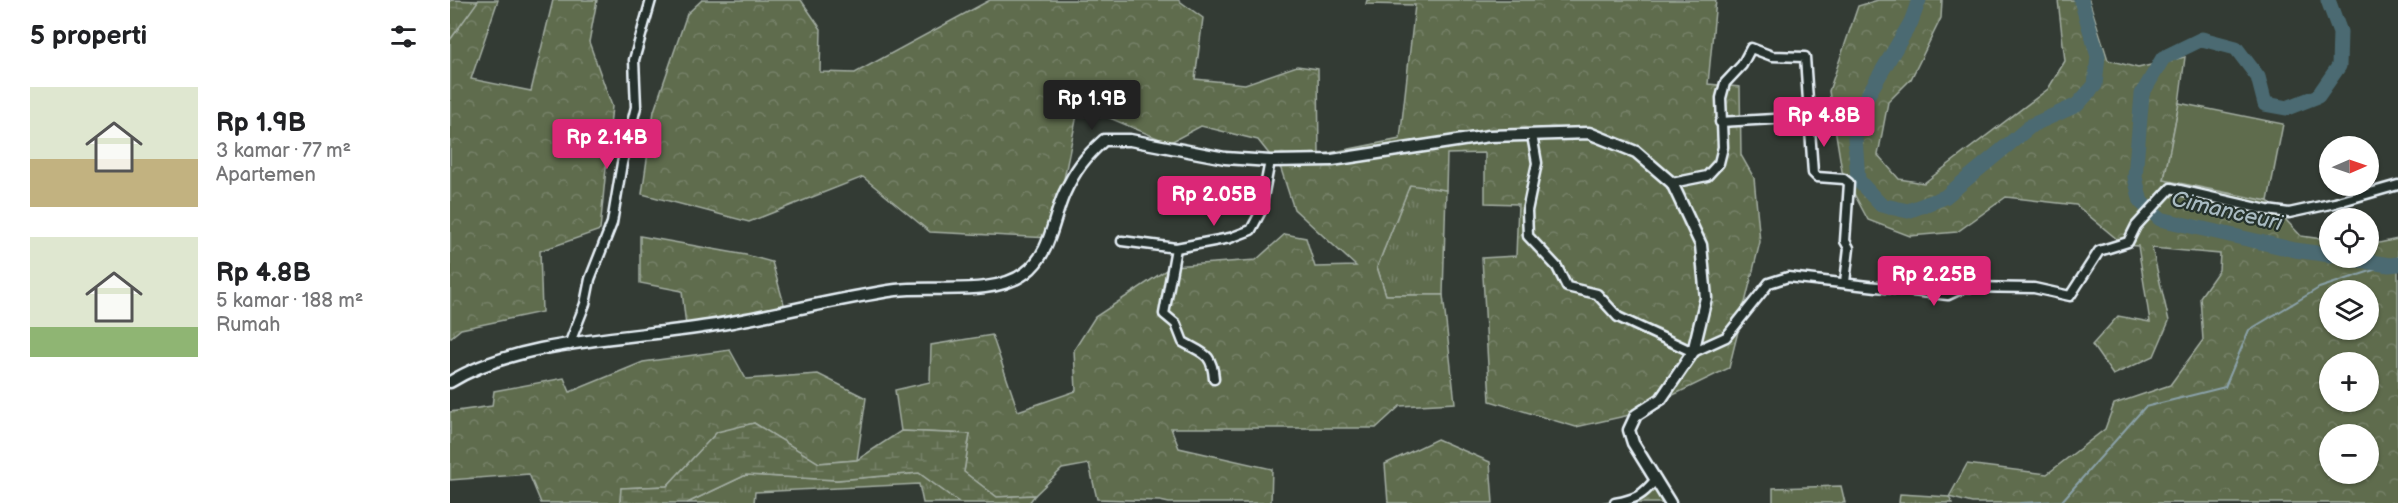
<!DOCTYPE html>
<html lang="id">
<meta charset="utf-8">
<style>
:root{--surface:#fff;--page:#f2f2f2;--text:#202124;--muted:#757577;--accent:#db2777}
body{margin:0;font-family:"Balsamiq Sans",sans-serif;background:var(--page);color:var(--text);height:100vh;display:flex;flex-direction:column;font-size:22px;white-space:nowrap}
*{box-sizing:border-box;margin:0}
p{font-size:20px;color:var(--muted)}
.icon{flex:none;width:33px;height:33px;fill:none;stroke:currentColor;stroke-width:2;stroke-linecap:round;stroke-linejoin:round}
.map{position:relative;flex:1;overflow:hidden}
.details{display:flex;flex-direction:column;background:var(--surface);width:450px}
.details>*{flex:none}
.needle{width:39px;rotate:88deg}
.tools{position:absolute;left:1869px;top:136px;display:grid;gap:12px}
.tools a{display:grid;place-items:center;width:60px;height:60px;border-radius:50%;background:var(--surface);box-shadow:0 2px 4px #0004;font-size:30px}
.price{position:absolute;translate:-50% -51px;padding:0 14px;border-radius:6px;background:var(--accent);color:#fff;font-size:20px;line-height:39px;filter:drop-shadow(0 2px 3px #0008)}
.price::after{content:'';position:absolute;left:50%;top:36px;width:18px;height:14px;margin-left:-9px;background:inherit;clip-path:polygon(0 0,100% 0,50% 100%)}
.price.active{background:#222;color:#fff}
ul{padding:0;list-style:none}
li{display:flex;align-items:center;gap:18px;height:150px;padding:0 30px}
li span{display:grid;place-items:center;flex:none;width:168px;height:120px;border-radius:0px;color:#555}
li>.icon{margin-inline-start:auto}
span .icon{width:72px;height:72px;fill:#fffc;stroke-width:1}
li b{font-size:26px}
h2{display:flex;justify-content:space-between;align-items:center;height:72px;padding:0 30px;font-size:26px}
main{display:flex;flex:1;min-height:0}
.map>svg:first-child{display:block}
.grass{fill:url(#grass-tufts);stroke:#a4aea3;stroke-width:1.5}
.forest{fill:url(#forest-crowns);stroke:#a4aea3;stroke-width:1.5;fill-rule:evenodd}
.wetland{fill:url(#wetland-marsh);stroke:#a4aea3;stroke-width:1.5}
.pitch{fill:#5f6c4e;stroke:#a4aea3;stroke-width:1.5}
.lines{fill:none;stroke-linecap:round;stroke-linejoin:round}
.stream{stroke:#8aa1a8;stroke-width:2}
.river{stroke:#4b6b72;stroke-width:15}
.minor-casing{stroke:#e8f1f8;stroke-width:13}
.tertiary-casing{stroke:#e8f1f8;stroke-width:15}
.minor{stroke:#26332d;stroke-width:8}
.tertiary{stroke:#26332d;stroke-width:10}
.labels{text-anchor:middle;stroke-width:4.5;stroke-linejoin:round;paint-order:stroke}
.water-label{font-size:22px;font-style:italic;fill:#a9bbc2;stroke:#26332d}
</style>
<main>
<section class="details">
<h2>5 properti<svg class="icon" aria-label="filters" viewBox="0 0 24 24"><path d="M4 7h16M4 17h16"/><circle cx="9" cy="7" r="2"/><circle cx="15" cy="17" r="2"/></svg></h2>
<ul>
<li><span style="background:linear-gradient(#dfe7d0 60%,#c2b280 0)"><svg class="icon" aria-label="home" viewBox="0 0 24 24"><path d="M3 11l9-7 9 7M6 9v11h12V9"/></svg></span><div><b>Rp 1.9B</b><p>3 kamar · 77 m²</p><p>Apartemen</p></div></li>
<li><span style="background:linear-gradient(#dfe7d0 75%,#8fb573 0)"><svg class="icon" aria-label="home" viewBox="0 0 24 24"><path d="M3 11l9-7 9 7M6 9v11h12V9"/></svg></span><div><b>Rp 4.8B</b><p>5 kamar · 188 m²</p><p>Rumah</p></div></li>
</ul>
</section>
<div class="map">
<svg width="1948" height="503" viewBox="0 0 1948 503">
<defs>
<pattern id="grass-tufts" width="24" height="20" patternUnits="userSpaceOnUse" patternTransform="scale(1.5)"><rect width="24" height="20" fill="#5f6c4e"/><path d="M3 7l-1-3M5 7V3M7 7l1-3M15 17l-1-3M17 17v-4M19 17l1-3" fill="none" stroke="#768168"/></pattern>
<pattern id="forest-crowns" width="20" height="18" patternUnits="userSpaceOnUse" patternTransform="scale(1.5)"><rect width="20" height="18" fill="#5f6c4e"/><path d="M2 6a3 3 0 1 1 6 0M12 15a3 3 0 1 1 6 0" fill="none" stroke="#768168"/></pattern>
<pattern id="wetland-marsh" width="20" height="14" patternUnits="userSpaceOnUse" patternTransform="scale(1.5)"><rect width="20" height="14" fill="#5f6c4e"/><path d="M1 5h8M5 5V1M11 12h8M15 12V8" fill="none" stroke="#768168"/></pattern>
</defs>
<rect width="100%" height="100%" fill="#333b34"/>
<filter id="ink" filterUnits="userSpaceOnUse"><feTurbulence type="fractalNoise" baseFrequency=".0167" numOctaves="2"/><feDisplacementMap in="SourceGraphic" scale="12" xChannelSelector="R" yChannelSelector="G"/><feConvolveMatrix kernelMatrix="1 2 1 2 8 2 1 2 1" color-interpolation-filters="sRGB"/></filter>
<g filter="url(#ink)">
<g class="grass">
<path d="M960,184L996,190L993,295H936L927,267Z"/>
<path d="M469,473L510,503H473L469,484L305,492L304,503H237L296,475L387,480Z"/>
<path d="M1391,486L1395,503H1323V488Z"/>
<path d="M1450,494L1499,497L1502,503H1449Z"/>
</g>
<g class="forest">
<path d="M28,0H48L21,79L81,91L103,0H147L139,42L162,106L150,230L90,251L92,312L11,329L0,338V40Z"/>
<path d="M252,0H351L371,29L370,72L405,73L540,0H728L753,18L745,79L795,84L847,66L868,69L869,155L950,139L965,5L916,4L917,0H1266L1258,84L1290,87L1291,155L1304,178L1310,242L1279,368L1184,414L1126,427L1040,401L1032,258L1066,256L1068,204L1035,203V153L997,154L996,190L960,185L927,267L936,295H993L1005,403L950,406L926,428H721L729,448L822,469L821,503H719L710,501L647,499L639,464L612,469L585,495L547,497L514,472L520,434L451,431L445,390L480,382L481,345L542,335L568,411L626,391L624,350L645,317L722,266L806,260L835,234L856,238L865,267L906,266L844,209L831,169L808,140L751,126L719,143L629,105L602,238L480,232L413,177L299,222L192,194L204,111L237,14Z"/>
<path d="M1428,0H1492L1491,18L1461,79L1438,102L1428,155L1449,179L1474,183L1598,89L1615,61L1608,0H1639L1658,60L1688,68L1735,57L1729,103L1714,180L1818,201L1851,236L1879,240L1880,258H1918L1919,245L1948,239V503H1522L1499,497L1517,464L1597,474L1655,429L1664,404L1720,385L1753,340L1750,297L1769,270L1770,254L1702,248L1719,321L1704,356L1663,375L1642,345L1668,316L1700,322L1688,246L1674,245L1626,205L1556,197L1507,232L1460,236L1418,220L1392,171L1379,91L1408,6ZM1880,291H1918V330H1880ZM1880,363H1918V402H1880ZM1880,435H1918V474H1880Z"/>
<path d="M190,236L296,255L322,262L336,311L236,326L232,291L190,283Z"/>
<path d="M280,350L296,379L368,374L416,398L407,460L368,463L304,423L267,433L217,486L171,488L170,503H91L79,474L0,480V412L42,406L44,391L114,378L120,392L193,362Z"/>
<path d="M987,439L1040,462L1043,503H938L935,464Z"/>
</g>
<g class="wetland">
<path d="M0,0L28,1L0,40Z"/>
<path d="M304,423L369,463L407,460L451,431L520,434L514,472L547,497L585,495L579,503H510L469,473L387,480L296,475L237,503H170L171,488L217,486L267,432Z"/>
<path d="M1205,477L1221,503H1150L1185,496Z"/>
</g>
<path class="pitch" d="M1729,103L1833,124L1818,201L1714,180Z"/>
<g class="lines">
<path class="stream" d="M1570,503L1612,501L1695,407L1775,387L1799,330L1869,288L1939,265"/>
<g class="river">
<path d="M1469,0L1461,22L1412,105L1405,138L1408,180L1431,205L1458,211L1495,197L1582,125L1627,105L1645,85L1648,56L1631,0"/>
<path d="M1878,0L1890,32L1889,66L1868,96L1837,108L1815,104L1808,77L1786,48L1752,39L1713,58L1692,94L1685,177L1691,202L1710,219L1845,250L1880,255"/>
<path d="M1897,258L1939,265L1948,264"/>
</g>
<defs>
<g id="minor">
<path d="M1270,122L1358,117"/>
<path d="M1082,135L1087,163L1077,211L1078,236L1107,267L1117,287L1147,294L1168,317L1243,352L1276,337L1319,283L1338,277L1498,295L1515,287L1584,288L1620,296L1649,251L1678,242L1686,226L1721,188L1817,210L1839,213L1885,203L1948,185"/>
<path d="M1222,183L1257,176L1269,163L1273,147L1271,98L1275,83L1292,65L1301,48L1322,56L1355,57L1363,173L1367,177L1394,179L1399,183L1395,241L1399,248L1395,282"/>
<path d="M672,241L726,248L780,238L801,230L810,213L820,161"/>
<path d="M726,248L714,314L726,324L733,342C754,354 762,353 764,379"/>
<path d="M119,345L135,304L140,279L162,223L172,163L186,107L184,60L201,0"/>
<path d="M1165,503C1186,499 1192,496 1206,479"/>
</g>
<path id="tertiary" d="M0,382C70,339 179,339 259,326C322,316 383,299 446,290C484,285 543,297 575,273C601,254 602,221 614,194C625,170 635,157 654,140H680L775,158L820,161L882,160L1039,136L1139,133L1186,152L1222,183L1251,245L1256,298L1243,352L1211,399L1186,415L1179,430L1183,443L1220,503"/>
</defs>
<use href="#minor" class="minor-casing"/>
<use href="#tertiary" class="tertiary-casing"/>
<use href="#minor" class="minor"/>
<use href="#tertiary" class="tertiary"/>
</g>
</g>
<g class="labels">
<g class="water-label">
<text transform="translate(1777 210) rotate(13)" y="8">Cimanceuri</text>
</g>
</g>
</svg>
<div class="tools">
<a><svg class="needle" viewBox="-14 -14 28 28"><path d="M0-13l5 13h-10z" fill="#e53935"/><path d="M0 13l5-13h-10z" fill="#757577"/></svg></a>
<a><svg class="icon" aria-label="locate" viewBox="0 0 24 24"><circle cx="12" cy="12" r="6"/><path d="M12 2v4M12 18v4M2 12h4M18 12h4"/></svg></a>
<a><svg class="icon" aria-label="layers" viewBox="0 0 24 24"><path d="M12 4l9 5-9 5-9-5zM3 14l9 5 9-5"/></svg></a>
<a>+</a>
<a>−</a>
</div>
<b class="price active" style="left:642px;top:131px">Rp 1.9B</b>
<b class="price" style="left:1374px;top:148px">Rp 4.8B</b>
<b class="price" style="left:157px;top:170px">Rp 2.14B</b>
<b class="price" style="left:764px;top:227px">Rp 2.05B</b>
<b class="price" style="left:1484px;top:307px">Rp 2.25B</b>
</div>
</main>
